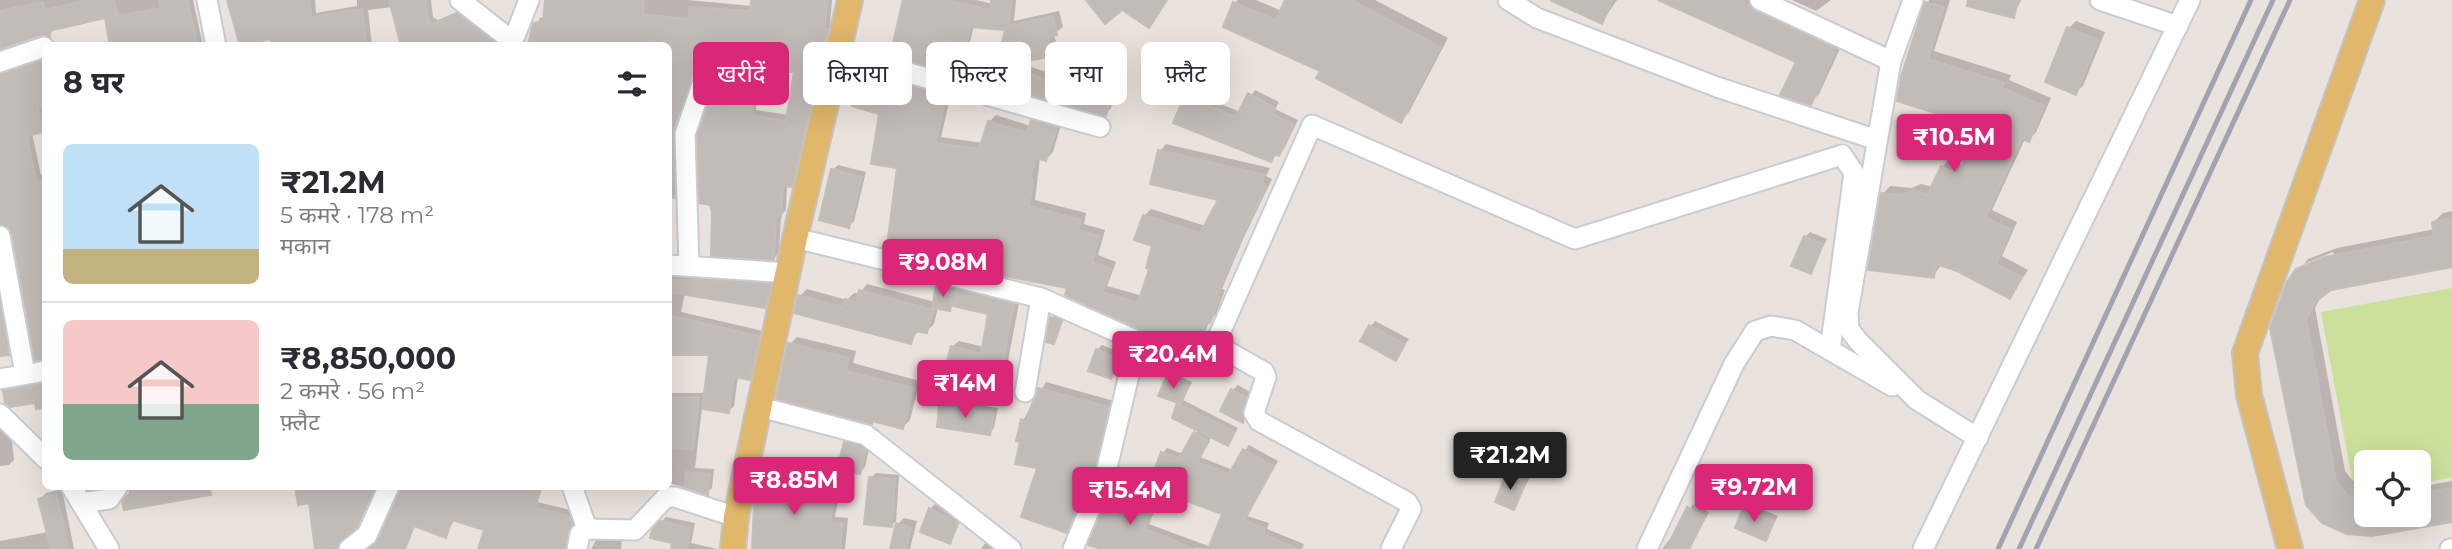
<!DOCTYPE html>
<html lang="hi">
<meta charset="utf-8">
<style>
:root{--surface:#fff;--page:#f2f2f3;--text:#2b2b33;--muted:#7c7c81;--line:#e1e1e2;--accent:#db2777}
body{margin:0;font-family:Montserrat,"Noto Sans Devanagari",sans-serif;background:var(--page);color:var(--text);height:100vh;display:flex;flex-direction:column;font-size:26px;white-space:nowrap}
*{box-sizing:border-box;margin:0}
p{font-size:23px;color:var(--muted)}
.icon{flex:none;width:38px;height:38px;fill:none;stroke:currentColor;stroke-width:2;stroke-linecap:round;stroke-linejoin:round}
.map{position:relative;flex:1;overflow:hidden}
.details{position:absolute;left:42px;top:42px;width:630px;height:448px;display:flex;flex-direction:column;background:var(--surface);border-radius:10px;box-shadow:0 7px 28px #0002}
.details>*{flex:none}
.top-card{position:absolute;left:693px;top:42px;width:665px;height:63px;display:flex;gap:14px}
.controls{position:absolute;left:2354px;top:450px;display:grid;gap:14px}
.controls a{display:grid;place-items:center;width:77px;height:77px;border-radius:10px;background:var(--surface);box-shadow:0 7px 28px #0002;font-size:35px}
.price{position:absolute;translate:-50% -60px;padding:0 16px;border-radius:7px;background:var(--accent);color:#fff;font-size:23px;line-height:46px;filter:drop-shadow(0 2px 4px #0008)}
.price::after{content:'';position:absolute;left:50%;top:42px;width:21px;height:16px;margin-left:-10px;background:inherit;clip-path:polygon(0 0,100% 0,50% 100%)}
.price.current{background:#222;color:#fff}
ul{padding:0;list-style:none}
li{display:flex;align-items:center;gap:21px;height:175px;padding:0 21px}
li+li{border-top:2px solid var(--line)}
li span{display:grid;place-items:center;flex:none;width:196px;height:140px;border-radius:10px;color:#555}
li>.icon{margin-inline-start:auto}
span .icon{width:84px;height:84px;fill:#fffc;stroke-width:1}
li b{font-size:30px}
h2{display:flex;justify-content:space-between;align-items:center;height:84px;padding:0 21px;font-size:30px}
.tag{padding:0 24px;border-radius:10px;background:var(--surface);box-shadow:0 7px 28px #0002;font-size:24px;line-height:63px}
.tag.current{background:var(--accent);color:#fff}
.map>svg:first-child{display:block}
.pitch{fill:#cbe09b}
.shadow{fill:#0003;fill-rule:evenodd}
.building{fill:#c2bcb9;stroke:#c5beb6;stroke-width:2;fill-rule:evenodd}
.lines{fill:none;stroke-linecap:round;stroke-linejoin:round}
.minor-casing{stroke:#c8ccd5;stroke-width:23}
.major-casing{stroke:#c3c3c3;stroke-width:28}
.minor{stroke:#fff;stroke-width:19}
.major{stroke:#e0b76b;stroke-width:24}
.rail{stroke:#a0a4b1;stroke-width:5}
</style>
<div class="map">
<svg width="2452" height="549" viewBox="0 0 2452 549">
<rect width="100%" height="100%" fill="#eae2dc"/>
<path class="pitch" d="M2452,288V477L2419,484L2418,462H2366V493L2355,495L2321,312Z"/>
<g class="shadow">
<path d="M0,0H193L203,46H112L106,16L54,28L50,35L40,34L0,47Z"/>
<path d="M229,0H315L316,13L357,6V0H431L433,17L438,20L464,9L506,46H403L393,7L368,10L372,46H286L283,34L241,46Z"/>
<path d="M638,0H688L752,6L753,0H832L830,24L832,25L796,180L787,185L786,210L781,215L779,253L774,258L716,67L701,62L698,65L683,110L677,116L668,46H526L540,18ZM760,70L796,71L789,115L756,110Z"/>
<path d="M904,0H976L993,4V0H1016L1014,21L1059,11L1063,27L1054,34L1057,48L1051,54L1015,62L1115,94L1111,108L1105,114L986,80L990,65L999,60L1007,28L974,25L966,59L951,70Z"/>
<path d="M1238,0H1256L1282,11L1287,0H1375L1448,38L1409,112L1401,121L1322,70L1235,3Z"/>
<path d="M1554,0H1617L1602,22Z"/>
<path d="M1662,0H1762L1844,40L1819,94L1810,103L1798,61Z"/>
<path d="M1792,0H1831L1816,11Z"/>
<path d="M1929,0H1950L1934,51L2011,75L2009,80L2051,98L2036,132L2029,140L2025,139L1992,210L2017,222L2002,256L2028,270L2010,297L1942,264L1933,276L1883,194L1890,186L1912,188L1921,184L1933,187L1942,167L1950,159L1964,166L1983,126L1899,100Z"/>
<path d="M1989,0H2021L2013,16Z"/>
<path d="M2076,21L2105,32L2083,86L2075,93L2069,28Z"/>
<path d="M46,55V102L43,103L46,127L32,133L41,175H46V358L14,233L4,222L0,223V67L10,69Z"/>
<path d="M1161,56L1191,64L1186,85L1181,90L1156,61Z"/>
<path d="M870,67L952,90L941,137L983,143L989,122L996,115L1031,126L1039,114L1062,121L1053,152L1046,159L1040,157L1035,200L1086,213L1084,224L1105,230L1098,255L1116,262L1107,286L1143,296L1152,268L1154,245L1144,216L1151,209L1206,226L1221,198L1160,151L1166,144L1270,168L1266,176L1272,179L1244,237L1222,289L1225,290L1216,314L1210,320L1202,339L1196,346L1171,336L1164,342L1069,287L999,251L899,167L863,73Z"/>
<path d="M1255,90L1279,102L1275,109L1298,120L1284,149L1271,160L1185,97L1190,92L1241,112Z"/>
<path d="M677,132L679,191L674,196L668,133Z"/>
<path d="M838,165L866,172L854,221L849,226L833,170Z"/>
<path d="M2452,211V266L2330,288L2322,294L2315,308L2345,471L2358,487L2366,489V514H2418V487L2452,481V520L2347,532L2272,328L2334,255L2333,252L2304,264L2308,259L2337,248L2435,229L2433,223L2443,213Z"/>
<path d="M1810,232L1827,239L1811,272L1805,237Z"/>
<path d="M0,273L14,348L0,355Z"/>
<path d="M668,275L774,279L770,301L764,306L685,293L681,312L763,331L754,373L749,378L738,376L734,406L729,411L702,408L695,468L714,469L712,488L707,493L668,483V393H706L711,354H673L668,356Z"/>
<path d="M943,283L957,287L956,292L964,284L1020,298L1006,371L1000,377L952,347L959,341L984,347L990,313L953,305L949,309L938,307L934,324L927,331L919,330L910,342L800,296L807,289L847,300L854,293L859,294L867,284L935,302L938,288Z"/>
<path d="M1057,313L1065,316L1053,342L1052,318Z"/>
<path d="M1375,321L1409,339L1395,359L1371,326Z"/>
<path d="M797,337L856,351L853,363L920,381L910,420L903,427L874,420L871,422L790,344Z"/>
<path d="M1102,345L1122,353L1110,377L1097,350Z"/>
<path d="M1172,373L1192,382L1183,400L1238,428L1228,443L1212,436L1200,457L1233,470L1249,445L1278,461L1247,516L1269,523L1267,529L1304,544L1302,549L1094,548L1110,497L1115,492L1140,500L1143,492L1150,488L1163,453L1167,448L1183,454L1199,429L1178,404L1180,402L1167,378ZM1163,490L1224,513L1211,547L1149,524Z"/>
<path d="M46,380V421L41,400L5,392L10,386Z"/>
<path d="M1046,382L1114,401L1101,456L1073,524L1066,531L1040,467L1022,441L1023,420Z"/>
<path d="M1238,385L1250,392L1247,416L1242,421L1233,390Z"/>
<path d="M946,400L998,408L994,428L989,433L941,405Z"/>
<path d="M0,423L11,432L14,460L9,465L0,466Z"/>
<path d="M850,438L870,445L865,467L860,472L845,443Z"/>
<path d="M1513,470L1530,477L1514,508L1497,501Z"/>
<path d="M768,471L841,485L835,517L848,518L845,549H754L761,477Z"/>
<path d="M876,473L899,475L896,521L891,526L871,478Z"/>
<path d="M297,486H377L370,501L342,538L344,549H317L311,501Z"/>
<path d="M468,486L575,511L577,518L573,525L570,547L572,549H480L486,528L455,519L445,536L391,516Z"/>
<path d="M62,489L74,549H0V541L48,532L40,499L46,493Z"/>
<path d="M935,504L962,518L950,542L930,509Z"/>
<path d="M1693,504L1709,512L1690,549H1662L1669,540L1672,541Z"/>
<path d="M1749,504L1778,516L1766,539L1744,509Z"/>
<path d="M666,517L695,523L691,543L717,549H672L674,542L654,530Z"/>
<path d="M904,518L917,521L910,549H892L898,524Z"/>
<path d="M598,537H622L621,549H591Z"/>
<path d="M988,539L1003,549H981Z"/>
</g>
<g class="building">
<path d="M89,0H114L118,16L107,18L161,8L159,0H187L198,46H110L105,18L49,31L50,37L40,35L0,49V11L43,2L45,10Z"/>
<path d="M227,0H310L311,17L362,9L367,46H271V39L240,46Z"/>
<path d="M389,0H426L429,22L432,24L458,14L498,46H401Z"/>
<path d="M545,0H644L643,14L688,19L690,7L750,11L751,0H828L825,29H828L792,187L783,186L781,217H776L774,260L711,256L712,212L710,205L699,203L697,136L717,80L714,68L702,64L693,72L673,130L675,198L668,197V46H528L533,23L543,21ZM755,72H794L786,121L752,115Z"/>
<path d="M903,0H946L990,10L991,0H1011L1009,26L1053,16L1057,35L1048,37L1052,56L1004,66L1110,100L1106,116L984,82L988,65L996,67L1005,30L970,27L961,67L953,65L951,72L890,55Z"/>
<path d="M1086,0H1167L1149,28L1122,10L1105,24Z"/>
<path d="M1285,0H1351L1440,47L1401,123L1316,78L1320,71L1223,27L1233,2L1276,20Z"/>
<path d="M1550,0H1613L1602,24Z"/>
<path d="M1658,0H1742L1755,11L1836,49L1811,105L1780,95L1796,62Z"/>
<path d="M1968,0H2018L2014,18L1967,6Z"/>
<path d="M1925,2L1944,7L1928,59L2004,83L2002,88L2044,106L2029,142L2022,139L1985,218L2011,229L1996,264L2022,277L2010,299L1957,271L1936,264L1934,278L1868,270L1881,193L1903,195L1913,190L1927,195L1941,166L1958,174L1980,127L1897,101L1901,77Z"/>
<path d="M2067,27L2098,40L2076,95L2045,82Z"/>
<path d="M46,59V104L38,106L43,132L27,136L36,182L46,180V359L35,360L12,234L9,228L0,224V74Z"/>
<path d="M1154,60L1187,69L1181,92L1148,83Z"/>
<path d="M862,72L946,96L936,143L979,149L988,121L1027,133L1031,120L1057,128L1046,161L1036,158L1030,179L1033,180L1029,206L1081,220L1078,230L1100,236L1092,262L1111,269L1102,292L1138,303L1149,269L1146,268L1152,246L1134,240L1143,215L1200,233L1218,200L1150,184L1158,150L1265,175L1261,183L1267,186L1238,246L1217,296L1220,297L1210,323L1207,321L1196,348L1167,336L1165,344L1149,339L1142,330L1065,295L1067,288L993,274L997,253L888,238L897,168L871,164L879,114L852,106Z"/>
<path d="M1248,93L1275,108L1272,114L1294,125L1279,156L1275,154L1271,162L1173,123L1184,96L1236,117Z"/>
<path d="M831,169L862,177L849,228L819,220Z"/>
<path d="M2452,218V267L2331,290L2315,302L2306,319L2336,481L2348,496L2366,501V514H2418V494L2452,488V522L2372,536L2347,534L2322,523L2306,505L2270,328L2287,282L2296,269L2325,257L2434,236L2432,222Z"/>
<path d="M1804,236L1823,244L1811,274L1791,266Z"/>
<path d="M668,280H705L770,284L765,308L668,292Z"/>
<path d="M936,287L953,291L950,311L932,308Z"/>
<path d="M859,290L933,310L927,333L915,331L911,344L794,313L798,295L843,307L845,299L856,302Z"/>
<path d="M956,290L1014,304L1000,379L946,365L951,346L981,354L988,314L953,306Z"/>
<path d="M0,305L9,355L0,356Z"/>
<path d="M668,315L759,336L750,380L734,377L729,413L702,409L709,355H668Z"/>
<path d="M1050,317L1062,321L1054,344L1046,342Z"/>
<path d="M1369,325L1405,344L1396,361L1360,341Z"/>
<path d="M788,343L849,358L846,371L913,388L903,429L872,421V424L776,399Z"/>
<path d="M1096,349L1118,358L1111,379L1088,371Z"/>
<path d="M1166,377L1188,387L1181,404L1158,396Z"/>
<path d="M46,384V408L36,409L35,403L10,407L5,403L3,391Z"/>
<path d="M1038,388L1109,407L1095,464L1067,533L1021,517L1037,468L1015,464L1020,442L1016,441L1021,419L1026,421Z"/>
<path d="M1231,389L1246,397L1243,423L1220,411Z"/>
<path d="M699,397L693,450L673,448L674,443H668V398Z"/>
<path d="M1177,403L1235,432L1228,446L1172,418Z"/>
<path d="M939,404L994,413L990,435L937,427Z"/>
<path d="M1194,432L1209,441L1197,462L1229,474L1243,449L1274,466L1244,521L1265,528L1263,534L1298,549H1208L1222,514L1148,487L1161,452L1179,458Z"/>
<path d="M844,442L866,450L860,474L837,469Z"/>
<path d="M686,472L709,474L708,495L685,487Z"/>
<path d="M1506,474L1526,482L1514,510L1495,502Z"/>
<path d="M760,477L835,491L830,523L843,524L840,549H752L754,505Z"/>
<path d="M869,477L895,479L892,527L864,524Z"/>
<path d="M130,486H210L211,495L124,510L122,501L130,493Z"/>
<path d="M295,486H375L357,527L337,546L315,549L309,503L298,505Z"/>
<path d="M401,486H542L535,508L569,516L572,524L565,549H478L484,530L452,520L446,538L414,526L405,549H369L378,540Z"/>
<path d="M1141,491L1158,498L1146,529L1194,549H1102L1088,545L1108,496L1136,505Z"/>
<path d="M56,494L65,531L68,549H51L38,499Z"/>
<path d="M1687,507L1705,516L1689,549H1666Z"/>
<path d="M929,508L958,523L950,544L920,532Z"/>
<path d="M1743,508L1774,521L1766,541L1735,528Z"/>
<path d="M660,521L691,528L687,549H671L672,543L650,538L652,530Z"/>
<path d="M896,523L911,528L906,549H890Z"/>
</g>
<g class="lines">
<defs>
<g id="minor">
<path d="M207,0L216,46"/>
<path d="M460,0L511,40"/>
<path d="M1508,0L1537,18L1717,87L1877,140"/>
<path d="M1760,0L1891,61"/>
<path d="M1913,0L1891,61L1848,313L1849,329L1859,342L1917,400L1978,438"/>
<path d="M2100,0L2178,26"/>
<path d="M511,46L529,0"/>
<path d="M838,53L1100,127"/>
<path d="M0,62L44,47"/>
<path d="M0,236L25,374"/>
<path d="M795,238L1041,298L1137,341L1107,468L1073,549"/>
<path d="M668,265L789,273"/>
<path d="M689,266L685,134L705,76"/>
<path d="M0,379L46,371"/>
<path d="M1025,392L1041,298"/>
<path d="M760,407L866,435L1011,549"/>
<path d="M0,414L46,459"/>
<path d="M71,486L109,549"/>
<path d="M572,486L587,529"/>
<path d="M81,503L109,499L118,486"/>
<path d="M349,549L367,535L389,486"/>
<path d="M577,549L580,534L587,529L635,530L666,497H675L736,517"/>
<path d="M1391,549L1411,509L1407,502L1259,421L1254,413L1266,377L1264,372L1215,344L1312,125L1575,239L1842,155L1854,173L1830,350"/>
<path d="M1647,549L1734,364L1755,331L1771,326L1795,330L1892,386"/>
<path d="M1923,549L2190,0"/>
<path d="M2450,549H2452"/>
</g>
<g id="major">
<path d="M733,549L736,517L795,238L850,0"/>
<path d="M2290,549L2249,395L2245,353L2372,0"/>
</g>
</defs>
<use href="#minor" class="minor-casing"/>
<use href="#major" class="major-casing"/>
<use href="#minor" class="minor"/>
<use href="#major" class="major"/>
<g class="rail">
<path d="M1998,549L2251,0"/>
<path d="M2019,549L2273,0"/>
<path d="M2036,549L2290,0"/>
</g>
</g>
</svg>
<div class="controls">
<a><svg class="icon" aria-label="locate" viewBox="0 0 24 24"><circle cx="12" cy="12" r="6"/><path d="M12 2v4M12 18v4M2 12h4M18 12h4"/></svg></a>
</div>
<b class="price" style="left:1954px;top:174px">₹10.5M</b>
<b class="price" style="left:943px;top:299px">₹9.08M</b>
<b class="price" style="left:1173px;top:391px">₹20.4M</b>
<b class="price" style="left:965px;top:420px">₹14M</b>
<b class="price current" style="left:1510px;top:492px">₹21.2M</b>
<b class="price" style="left:794px;top:517px">₹8.85M</b>
<b class="price" style="left:1754px;top:524px">₹9.72M</b>
<b class="price" style="left:1130px;top:527px">₹15.4M</b>
<div class="top-card">
<a class="tag current">खरीदें</a>
<a class="tag">किराया</a>
<a class="tag">फ़िल्टर</a>
<a class="tag">नया</a>
<a class="tag">फ़्लैट</a>
</div>
<section class="details">
<h2>8 घर<svg class="icon" aria-label="filters" viewBox="0 0 24 24"><path d="M4 7h16M4 17h16"/><circle cx="9" cy="7" r="2"/><circle cx="15" cy="17" r="2"/></svg></h2>
<ul>
<li><span style="background:linear-gradient(#bfe0f5 75%,#c2b280 0)"><svg class="icon" aria-label="home" viewBox="0 0 24 24"><path d="M3 11l9-7 9 7M6 9v11h12V9"/></svg></span><div><b>₹21.2M</b><p>5 कमरे · 178 m²</p><p>मकान</p></div></li>
<li><span style="background:linear-gradient(#f6c9c9 60%,#7fa58c 0)"><svg class="icon" aria-label="home" viewBox="0 0 24 24"><path d="M3 11l9-7 9 7M6 9v11h12V9"/></svg></span><div><b>₹8,850,000</b><p>2 कमरे · 56 m²</p><p>फ़्लैट</p></div></li>
</ul>
</section>
</div>
